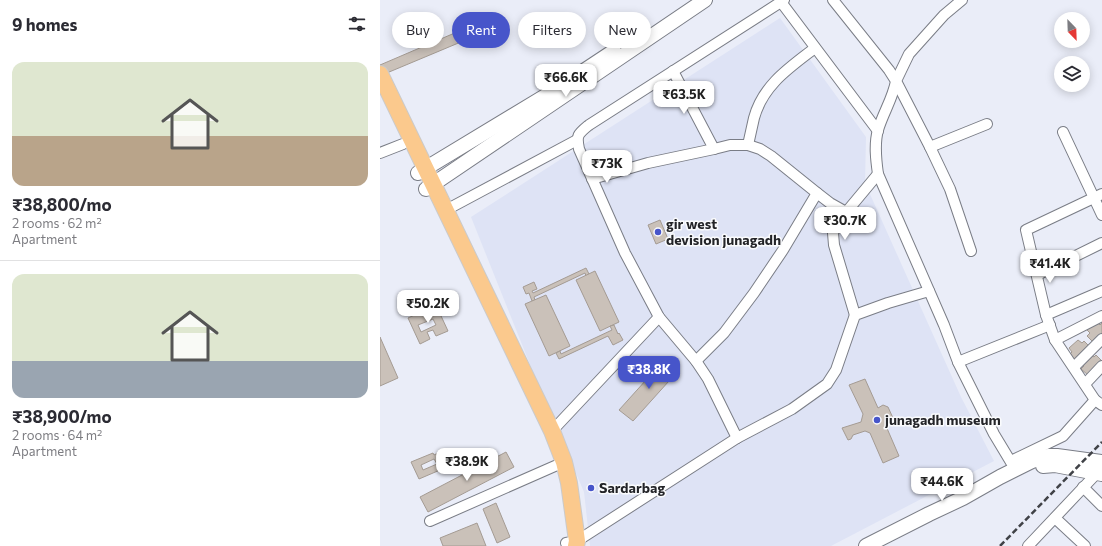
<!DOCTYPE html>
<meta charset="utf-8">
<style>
:root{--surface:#fff;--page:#f2f2f3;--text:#2b2b33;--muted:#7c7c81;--line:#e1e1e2;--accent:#4755ca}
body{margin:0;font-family:Commissioner,sans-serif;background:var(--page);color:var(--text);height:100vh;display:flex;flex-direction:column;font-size:15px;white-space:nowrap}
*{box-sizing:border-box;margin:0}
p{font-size:13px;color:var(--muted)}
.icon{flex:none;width:22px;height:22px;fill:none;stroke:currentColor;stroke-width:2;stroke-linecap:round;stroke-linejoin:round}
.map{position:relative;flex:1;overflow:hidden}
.sheet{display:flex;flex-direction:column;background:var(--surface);width:380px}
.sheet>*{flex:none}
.guide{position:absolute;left:12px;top:12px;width:380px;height:36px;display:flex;gap:8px}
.needle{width:26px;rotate:157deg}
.tools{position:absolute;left:674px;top:12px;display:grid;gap:8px}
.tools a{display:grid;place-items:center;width:36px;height:36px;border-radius:50%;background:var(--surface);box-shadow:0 2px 10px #0003;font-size:20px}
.price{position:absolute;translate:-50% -34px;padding:0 9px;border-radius:8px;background:#fff;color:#222;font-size:13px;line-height:26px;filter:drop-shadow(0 1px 2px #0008)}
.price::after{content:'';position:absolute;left:50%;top:24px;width:12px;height:9px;margin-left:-6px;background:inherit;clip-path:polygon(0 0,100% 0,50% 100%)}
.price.selected{background:var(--accent);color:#fff}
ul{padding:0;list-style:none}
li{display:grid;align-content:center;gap:8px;height:212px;padding:0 12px}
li+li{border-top:1px solid var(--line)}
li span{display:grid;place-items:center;height:124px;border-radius:12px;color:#555}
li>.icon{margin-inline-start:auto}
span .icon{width:72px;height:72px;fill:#fffc;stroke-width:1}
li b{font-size:17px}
h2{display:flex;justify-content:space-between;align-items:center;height:48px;padding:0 12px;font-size:17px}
.tag{padding:0 14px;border-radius:18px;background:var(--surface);box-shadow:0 2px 10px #0003;font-size:14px;line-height:36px}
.tag.selected{background:var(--accent);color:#fff}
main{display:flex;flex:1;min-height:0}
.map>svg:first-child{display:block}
.built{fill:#dee3f5}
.building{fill:#cac1b9;stroke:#a49b93;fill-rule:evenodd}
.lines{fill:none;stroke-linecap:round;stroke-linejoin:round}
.street-casing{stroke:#7a7d86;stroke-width:12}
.secondary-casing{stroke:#7a7d86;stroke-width:16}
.primary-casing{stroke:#cacacb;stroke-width:18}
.street{stroke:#fff;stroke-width:10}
.secondary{stroke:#fff;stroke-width:14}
.primary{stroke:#fbc98d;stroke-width:16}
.rail{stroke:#404247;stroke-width:2.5;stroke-dasharray:6 3;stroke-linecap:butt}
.poi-dot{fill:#4755ca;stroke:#fafbfd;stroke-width:1.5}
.labels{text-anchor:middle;stroke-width:3;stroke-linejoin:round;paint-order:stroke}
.poi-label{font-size:14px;font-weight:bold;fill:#232428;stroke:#fafbfd;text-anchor:start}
</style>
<main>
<section class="sheet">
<h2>9 homes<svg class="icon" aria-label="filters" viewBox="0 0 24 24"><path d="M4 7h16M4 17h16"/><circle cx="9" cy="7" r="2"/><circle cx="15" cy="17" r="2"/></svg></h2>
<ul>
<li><span style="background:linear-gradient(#dfe7d0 60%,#b9a48a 0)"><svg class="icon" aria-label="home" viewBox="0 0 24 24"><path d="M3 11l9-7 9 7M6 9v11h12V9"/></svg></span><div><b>₹38,800/mo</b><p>2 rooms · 62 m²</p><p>Apartment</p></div></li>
<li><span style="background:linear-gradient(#dfe7d0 70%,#9aa5b1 0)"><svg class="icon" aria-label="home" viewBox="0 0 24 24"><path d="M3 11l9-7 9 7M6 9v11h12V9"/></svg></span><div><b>₹38,900/mo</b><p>2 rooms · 64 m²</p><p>Apartment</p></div></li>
</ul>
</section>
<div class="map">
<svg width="722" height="546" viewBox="0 0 722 546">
<rect width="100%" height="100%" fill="#eaedf8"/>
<path class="built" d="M400,18L486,137L485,183L581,397L614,461L451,546H210L204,492L153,372L91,217Z"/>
<g class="building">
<path d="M108,22L113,37L103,41L97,27Z"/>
<path d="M84,29L88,39L2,75L0,71V65Z"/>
<path d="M280,220L288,239L276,244L268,225Z"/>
<path d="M206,268L209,274L206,276L205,273L154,297L155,300L152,301L149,293L146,294L143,287L154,282L157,289L152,291L153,293Z"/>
<path d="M215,271L239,322L220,331L196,280Z"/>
<path d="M166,295L190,346L169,356L145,304Z"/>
<path d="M56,305L68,331L56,336L53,330L47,332L50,339L40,344L28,318ZM53,319L56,325L41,332L38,325Z"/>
<path d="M716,321L720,325L722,323V335L714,343L707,336L710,333L707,330Z"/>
<path d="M234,325L238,334L239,333L243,340L233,345L228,336L179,359L176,353L180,351L181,354L232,330L230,326Z"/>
<path d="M0,337L18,378L0,386Z"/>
<path d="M698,340L702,343L704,341L710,347L696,361L689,355L692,352L689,348Z"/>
<path d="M710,354L714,357L716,355L722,361L708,375L701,369L704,366L701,362Z"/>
<path d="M285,359L298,371L253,421L239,410Z"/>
<path d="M485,379L498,408L503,405L508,407L513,418V423L506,426L519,456L503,463L490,433L485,431L473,435L471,439L468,440L462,428L481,422L483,414L469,385Z"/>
<path d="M60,452L66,465L59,468L60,470L39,479L31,462L53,453L54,455ZM54,459L57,464L43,470L41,465Z"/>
<path d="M126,452L134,467L48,512L40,497Z"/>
<path d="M116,503L130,537L117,543L103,509Z"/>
<path d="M97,523L106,546H63L60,538Z"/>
</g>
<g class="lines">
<defs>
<g id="street">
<path d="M453,0L509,70L516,81C513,98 503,113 498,130C494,144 496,160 498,174L564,325L578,362L614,434L635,469"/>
<path d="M582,0L564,15L529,54L516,81L550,147L570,189L591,251"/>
<path d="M401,2L498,131"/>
<path d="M293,71L334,149"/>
<path d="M683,132L722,215"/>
<path d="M368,145C370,136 372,127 374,118C383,85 409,68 435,48"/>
<path d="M550,147L607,124"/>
<path d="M0,153L23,144"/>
<path d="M212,179L268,163L334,149L350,145H368L380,149L391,156L437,193L450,203L466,212"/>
<path d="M722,194L646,230L666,315L675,340L715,400L722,405"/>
<path d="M66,210L197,140"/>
<path d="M657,275L722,243"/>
<path d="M475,315L454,245L453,233L458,222L498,174"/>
<path d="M666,315L722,291"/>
<path d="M675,340L722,316"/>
<path d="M316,361L344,333L374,293L403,250L437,193"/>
<path d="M578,362L670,325"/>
<path d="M694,367L722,339"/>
<path d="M705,384L722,366"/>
<path d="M172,431L279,317"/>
<path d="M357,438L328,379L316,361L279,317L245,253L199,149C196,135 198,134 209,125L404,0"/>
<path d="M631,461L683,436L715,400"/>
<path d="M703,487L722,506"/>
<path d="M675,518L705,546"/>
<path d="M50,521L184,462"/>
<path d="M186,543L197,541L357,438L412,409L447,384L456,370L475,315L508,303L549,291"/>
<path d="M648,546L717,473"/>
</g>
<g id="secondary">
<path d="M38,173L172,92L234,51"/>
<path d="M46,189L325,0"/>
<path d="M663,466L675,465L722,474"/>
<path d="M486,546L549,514L583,498L620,477L652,461L668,456H677L722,462"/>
</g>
<path id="primary" d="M0,74L172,431L184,462L189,483L197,541L196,546"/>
</defs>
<use href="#street" class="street-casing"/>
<use href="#secondary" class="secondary-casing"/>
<use href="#primary" class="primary-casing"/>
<use href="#street" class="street"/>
<use href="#secondary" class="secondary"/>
<use href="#primary" class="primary"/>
<path class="rail" d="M620,546L722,442"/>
</g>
<g class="poi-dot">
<circle cx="278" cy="232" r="4"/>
<circle cx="497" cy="420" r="4"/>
<circle cx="211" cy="488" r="4"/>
</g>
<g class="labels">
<g class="poi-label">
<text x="286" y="229">gir west<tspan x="286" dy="16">devision junagadh</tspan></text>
<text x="505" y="425">junagadh museum</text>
<text x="219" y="493">Sardarbag</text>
</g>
</g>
</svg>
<div class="tools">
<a><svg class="needle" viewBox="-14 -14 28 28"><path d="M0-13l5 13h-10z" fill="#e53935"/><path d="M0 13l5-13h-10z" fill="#7c7c81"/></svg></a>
<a><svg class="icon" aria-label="layers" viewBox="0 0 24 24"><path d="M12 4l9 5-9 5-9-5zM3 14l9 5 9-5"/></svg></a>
</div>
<b class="price" style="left:186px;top:98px">₹66.6K</b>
<b class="price" style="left:304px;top:115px">₹63.5K</b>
<b class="price" style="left:227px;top:184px">₹73K</b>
<b class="price" style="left:465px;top:241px">₹30.7K</b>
<b class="price" style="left:670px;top:284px">₹41.4K</b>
<b class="price" style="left:48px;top:324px">₹50.2K</b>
<b class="price selected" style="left:269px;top:390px">₹38.8K</b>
<b class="price" style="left:87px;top:482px">₹38.9K</b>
<b class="price" style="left:562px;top:502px">₹44.6K</b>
<div class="guide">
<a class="tag">Buy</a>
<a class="tag selected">Rent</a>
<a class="tag">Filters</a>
<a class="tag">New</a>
</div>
</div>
</main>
